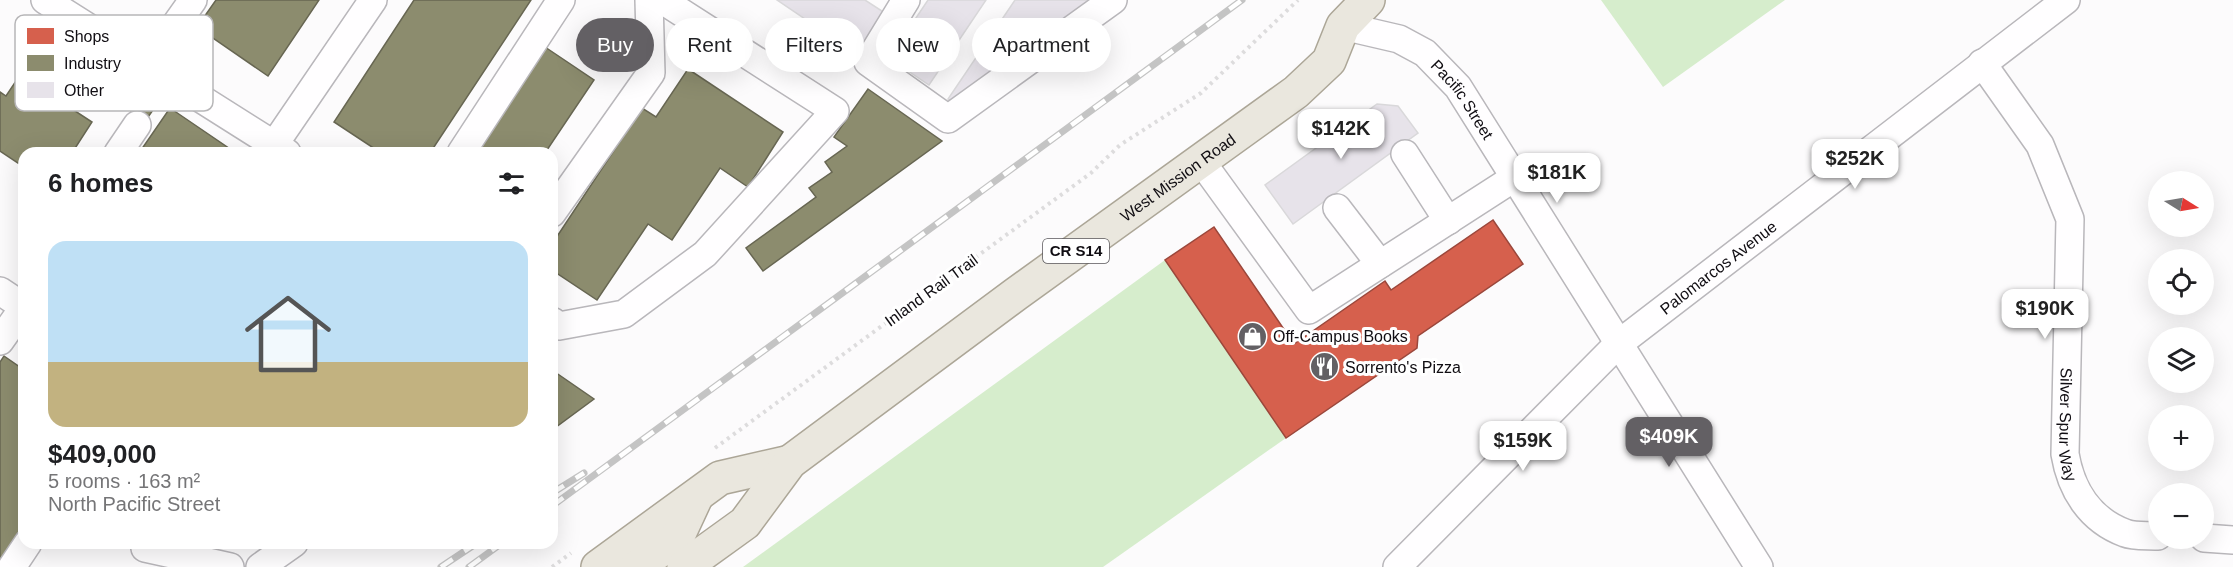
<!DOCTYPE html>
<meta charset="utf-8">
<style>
:root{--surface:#fff;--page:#f6f6f6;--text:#202124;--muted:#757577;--line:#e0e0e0;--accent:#636064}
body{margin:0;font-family:Arial,sans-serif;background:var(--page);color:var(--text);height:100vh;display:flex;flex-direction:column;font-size:22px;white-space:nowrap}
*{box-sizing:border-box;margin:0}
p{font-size:20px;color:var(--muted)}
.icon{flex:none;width:33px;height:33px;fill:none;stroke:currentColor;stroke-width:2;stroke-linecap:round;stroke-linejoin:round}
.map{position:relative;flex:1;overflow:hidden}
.sheet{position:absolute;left:18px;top:147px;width:540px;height:402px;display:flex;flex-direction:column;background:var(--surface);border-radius:18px;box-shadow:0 6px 24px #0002}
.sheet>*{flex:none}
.guide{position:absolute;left:576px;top:18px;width:570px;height:54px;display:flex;gap:12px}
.needle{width:39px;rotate:101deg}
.buttons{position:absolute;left:2148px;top:171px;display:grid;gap:12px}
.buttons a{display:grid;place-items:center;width:66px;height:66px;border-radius:50%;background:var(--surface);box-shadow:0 6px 24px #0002;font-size:30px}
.price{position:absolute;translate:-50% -51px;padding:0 14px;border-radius:12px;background:#fff;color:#222;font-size:20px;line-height:39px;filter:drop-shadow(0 2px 3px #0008)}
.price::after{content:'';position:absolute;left:50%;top:36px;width:18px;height:14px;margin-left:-9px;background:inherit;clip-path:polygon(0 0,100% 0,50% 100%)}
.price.selected{background:var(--accent);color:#fff}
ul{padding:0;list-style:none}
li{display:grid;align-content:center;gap:12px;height:318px;padding:0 30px}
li+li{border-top:2px solid var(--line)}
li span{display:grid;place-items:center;height:186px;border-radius:18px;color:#555}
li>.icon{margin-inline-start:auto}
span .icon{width:108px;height:108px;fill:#fffc;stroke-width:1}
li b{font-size:26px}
h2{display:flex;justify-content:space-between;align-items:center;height:72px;padding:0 30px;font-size:26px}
.chip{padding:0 21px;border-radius:27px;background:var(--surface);box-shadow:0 6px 24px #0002;font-size:21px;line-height:54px}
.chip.selected{background:var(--accent);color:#fff}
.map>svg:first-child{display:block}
.green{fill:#d6edcc}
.shops{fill:#d6604d;stroke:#9b473b;stroke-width:1.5}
.industry{fill:#8c8c6e;stroke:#676652;stroke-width:1.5}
.building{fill:#e7e3ea;stroke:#d9d8da;stroke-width:1.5}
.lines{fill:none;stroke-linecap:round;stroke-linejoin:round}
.minor-casing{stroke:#b9b7bb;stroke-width:30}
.major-casing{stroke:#aca697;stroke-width:36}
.path{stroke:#dddcdd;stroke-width:4;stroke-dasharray:3 4.5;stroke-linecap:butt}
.minor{stroke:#fffeff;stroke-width:27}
.major{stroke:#eae7de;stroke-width:33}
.rail-casing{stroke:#c4c4c4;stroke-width:7}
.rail{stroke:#fff;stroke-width:4.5;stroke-dasharray:14;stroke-linecap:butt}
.labels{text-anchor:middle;stroke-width:6;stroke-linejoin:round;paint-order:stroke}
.shield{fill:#fff;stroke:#585659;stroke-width:1.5}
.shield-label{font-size:15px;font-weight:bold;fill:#100d12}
.street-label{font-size:16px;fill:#100d12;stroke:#fff}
.poi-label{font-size:16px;fill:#100d12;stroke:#fff;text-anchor:start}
.key{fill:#fff;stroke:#b7b6b8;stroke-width:1.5}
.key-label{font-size:16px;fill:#100d12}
</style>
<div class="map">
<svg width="2233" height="567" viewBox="0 0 2233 567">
<rect width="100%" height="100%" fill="#fcfbfc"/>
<g class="green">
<path d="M1601,0H1785L1663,87Z"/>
<path d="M1165,260L1286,438L1103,567H743Z"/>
</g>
<path class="shops" d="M1493,220L1523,264L1418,336L1417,348L1286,438L1165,260L1214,227L1294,344L1385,281L1391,290Z"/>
<g class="industry">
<path d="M216,0H319L268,76L197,27Z"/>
<path d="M414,0H531L430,153H381L334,122Z"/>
<path d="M545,47L594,80L545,153H473Z"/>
<path d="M688,69L783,132L748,187L720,168L672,240L648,224L597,300L552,270V244L642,108L656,117Z"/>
<path d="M20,75L92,122L72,153H24V167L0,151V92L6,96Z"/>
<path d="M868,89L942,141L763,271L746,248L816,197L809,188L832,172L825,162L847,146L834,137Z"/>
<path d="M138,100L153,110L146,120L131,111Z"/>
<path d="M170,108L236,153H139Z"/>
<path d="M4,356L24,370V528L0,564V362Z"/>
<path d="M552,370L594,399L552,430Z"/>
</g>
<g class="building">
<path d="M777,0H865L885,13L861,49L845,46Z"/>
<path d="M928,0H986L929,85L889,58Z"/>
<path d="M1015,0H1093L956,104L948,99Z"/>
<path d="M1377,104L1398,106L1418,133L1293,224L1265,185Z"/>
</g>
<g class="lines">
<defs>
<g id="minor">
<path d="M45,0L287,153"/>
<path d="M906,0L868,62L948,119L1113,0"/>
<path id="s1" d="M1343,26L1399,39L1425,53L1458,87L1759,567"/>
<path id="s2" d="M1982,63L2040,145L2070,219L2065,454C2071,490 2090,520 2125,533C2135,537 2148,535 2158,536"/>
<path d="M147,65L193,0"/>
<path d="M274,145L373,0"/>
<path d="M118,153L137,125"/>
<path d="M461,153L561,0"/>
<path d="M1405,154L1448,221"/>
<path d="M1201,161L1309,310L1514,178"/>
<path d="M1337,208L1380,264"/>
<path d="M552,213L651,73L649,0"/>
<path d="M0,291L24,307"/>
<path d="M552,321L559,326L624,314L705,254L835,111L662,0"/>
<path d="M0,341L24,307"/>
<path d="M2204,538L2233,540"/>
<path d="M149,543L145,548L230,567"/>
<path d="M12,567L28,543"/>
<path d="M260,567L294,543"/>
<path id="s3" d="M1397,567L1617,345L2066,0"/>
</g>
<g id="major">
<path d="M598,567L720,478L790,462"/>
<path d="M637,567L677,538L696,497"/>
<path id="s4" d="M684,567L745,523L790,462L1016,294L1296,92L1329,61L1343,26L1368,0"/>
</g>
</defs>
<use href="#minor" class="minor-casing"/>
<use href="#major" class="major-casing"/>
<g class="path">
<path d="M715,448L1091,173L1120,145L1201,93L1298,0"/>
<path d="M552,567L571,553"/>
</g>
<use href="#minor" class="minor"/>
<use href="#major" class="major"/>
<defs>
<g id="rail">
<path d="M552,493L584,473"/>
<path d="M552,506L1242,0"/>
<path d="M441,567L477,543"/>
<path d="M469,567L502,543"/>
</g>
</defs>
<use href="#rail" class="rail-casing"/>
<use href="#rail" class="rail"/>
</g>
<defs>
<symbol id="shop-disc" viewBox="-11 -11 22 22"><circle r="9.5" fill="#636064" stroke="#fff"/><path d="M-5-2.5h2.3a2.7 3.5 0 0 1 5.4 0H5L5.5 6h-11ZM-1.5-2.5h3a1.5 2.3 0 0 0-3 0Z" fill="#fff"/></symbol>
<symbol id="restaurant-disc" viewBox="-11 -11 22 22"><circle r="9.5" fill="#636064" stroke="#fff"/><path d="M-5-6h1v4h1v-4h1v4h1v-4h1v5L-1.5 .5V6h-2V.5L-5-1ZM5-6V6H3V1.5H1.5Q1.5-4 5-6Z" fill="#fff"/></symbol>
</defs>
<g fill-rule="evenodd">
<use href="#shop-disc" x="1236" y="320" width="33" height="33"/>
<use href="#restaurant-disc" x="1308" y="350" width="33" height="33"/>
</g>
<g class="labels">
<rect class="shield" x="1043" y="239" width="66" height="24" rx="4.5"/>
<g class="shield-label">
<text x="1076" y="256">CR S14</text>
</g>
<g class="street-label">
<text dy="6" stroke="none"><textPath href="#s1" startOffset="147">Pacific Street</textPath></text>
<text dy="6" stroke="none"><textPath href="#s4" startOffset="632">West Mission Road</textPath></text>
<text dy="6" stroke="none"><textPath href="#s3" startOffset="440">Palomarcos Avenue</textPath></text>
<text transform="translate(931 290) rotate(-36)" y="6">Inland Rail Trail</text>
<text dy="6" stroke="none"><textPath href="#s2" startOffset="386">Silver Spur Way</textPath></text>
</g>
<g class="poi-label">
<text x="1273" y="342">Off-Campus Books</text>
<text x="1345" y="373">Sorrento's Pizza</text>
</g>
</g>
<rect x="15" y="15" width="198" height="96" rx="9" class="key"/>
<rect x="27" y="28" width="27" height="16" fill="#d6604d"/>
<rect x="27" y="55" width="27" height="16" fill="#8c8c6e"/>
<rect x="27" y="82" width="27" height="16" fill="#e7e3ea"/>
<g class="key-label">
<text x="64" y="42">Shops</text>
<text x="64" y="69">Industry</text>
<text x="64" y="96">Other</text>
</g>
</svg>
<div class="buttons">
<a><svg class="needle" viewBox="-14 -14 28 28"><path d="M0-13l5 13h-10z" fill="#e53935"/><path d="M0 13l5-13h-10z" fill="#757577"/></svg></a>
<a><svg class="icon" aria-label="locate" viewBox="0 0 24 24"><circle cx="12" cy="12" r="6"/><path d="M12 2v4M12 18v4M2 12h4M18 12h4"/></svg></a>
<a><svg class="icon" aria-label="layers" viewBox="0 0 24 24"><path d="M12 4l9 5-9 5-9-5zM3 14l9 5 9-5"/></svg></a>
<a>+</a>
<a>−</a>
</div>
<b class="price" style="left:1341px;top:160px">$142K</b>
<b class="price" style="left:1855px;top:190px">$252K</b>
<b class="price" style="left:1557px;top:204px">$181K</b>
<b class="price" style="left:2045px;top:340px">$190K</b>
<b class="price selected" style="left:1669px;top:468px">$409K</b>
<b class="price" style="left:1523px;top:472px">$159K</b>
<div class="guide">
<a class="chip selected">Buy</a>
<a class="chip">Rent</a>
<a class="chip">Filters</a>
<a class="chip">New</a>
<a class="chip">Apartment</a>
</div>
<section class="sheet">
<h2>6 homes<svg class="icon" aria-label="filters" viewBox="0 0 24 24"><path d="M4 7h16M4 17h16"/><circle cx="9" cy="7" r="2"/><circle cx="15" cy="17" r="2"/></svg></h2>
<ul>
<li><span style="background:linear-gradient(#bfe0f5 65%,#c2b280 0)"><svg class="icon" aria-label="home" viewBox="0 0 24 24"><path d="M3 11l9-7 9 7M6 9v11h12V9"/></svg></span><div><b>$409,000</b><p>5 rooms · 163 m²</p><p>North Pacific Street</p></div></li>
</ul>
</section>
</div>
